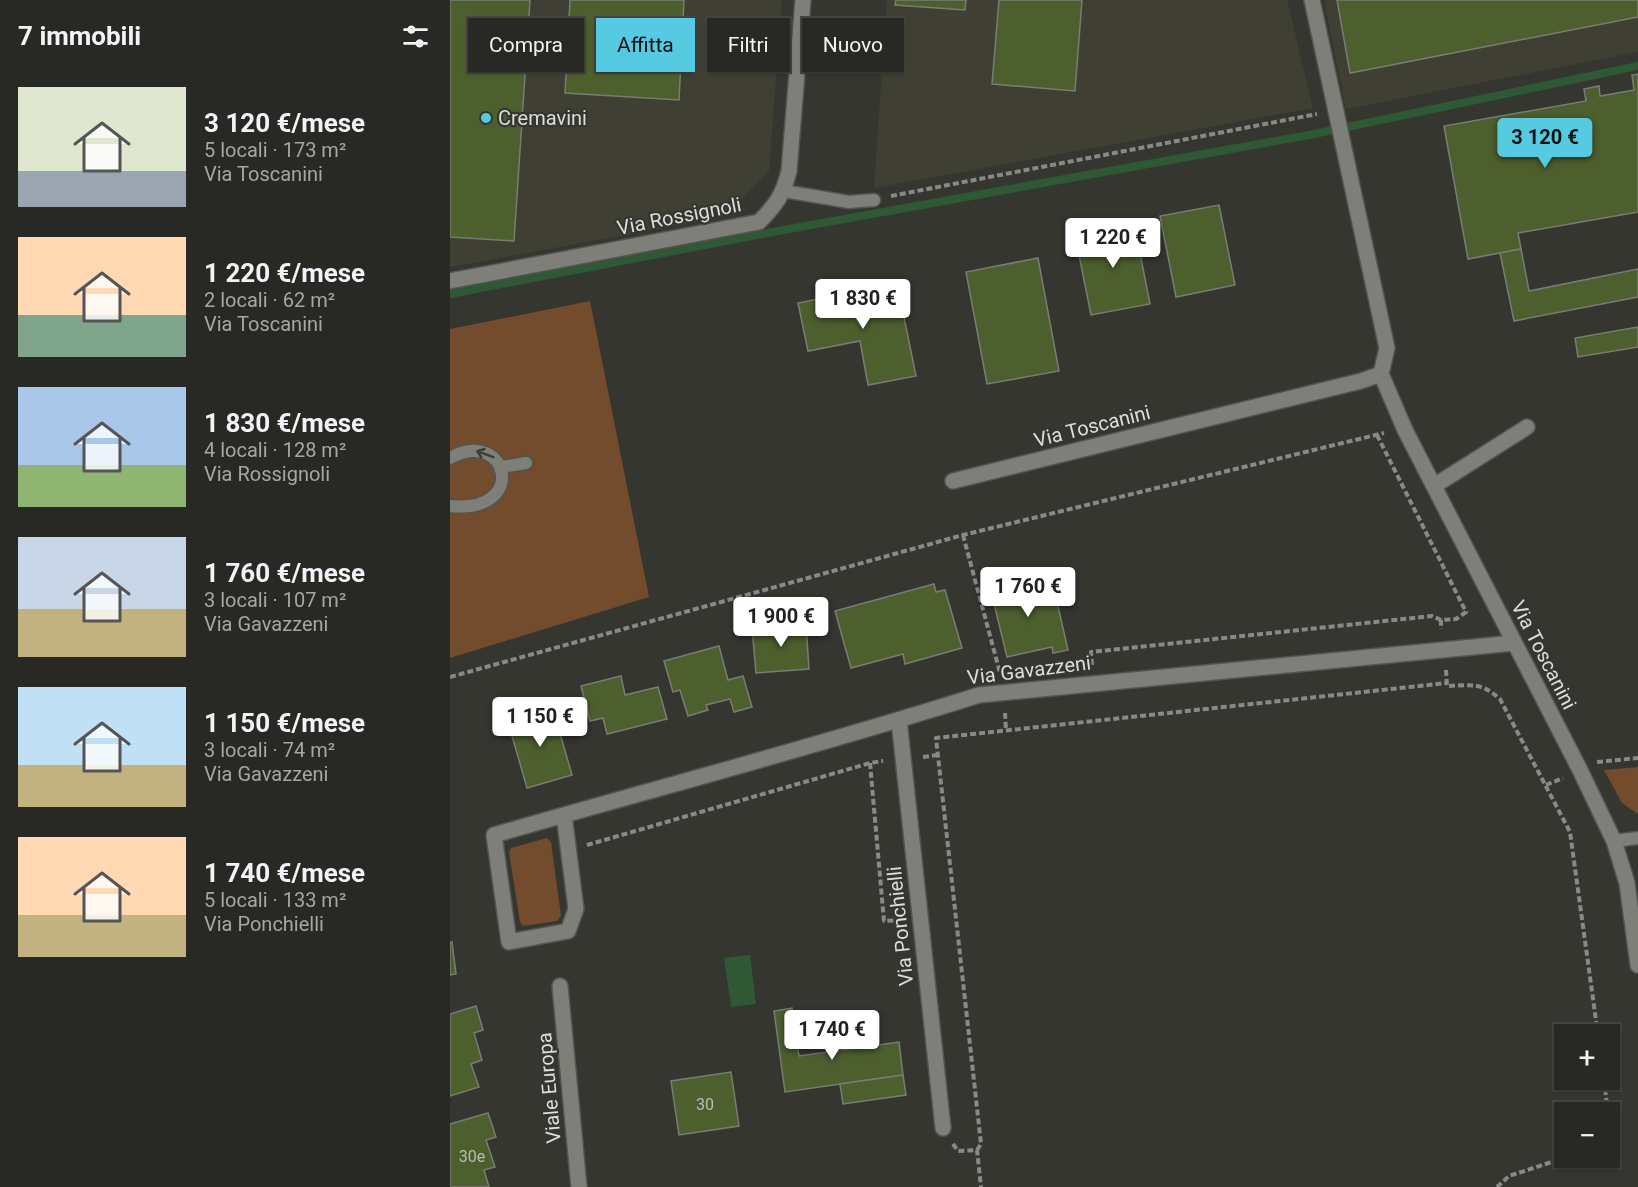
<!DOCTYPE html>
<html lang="it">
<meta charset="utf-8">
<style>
:root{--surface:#282825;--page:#343432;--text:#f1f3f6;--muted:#a5a6a7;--line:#444442;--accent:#55cae0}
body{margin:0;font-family:Roboto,sans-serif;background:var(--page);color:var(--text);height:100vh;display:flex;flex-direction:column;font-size:22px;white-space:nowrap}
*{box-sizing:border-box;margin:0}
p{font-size:20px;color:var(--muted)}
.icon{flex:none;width:33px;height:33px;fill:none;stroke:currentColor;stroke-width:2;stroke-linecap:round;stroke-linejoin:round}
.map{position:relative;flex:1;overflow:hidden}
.details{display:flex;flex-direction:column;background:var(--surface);width:450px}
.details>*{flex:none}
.hud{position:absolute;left:18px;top:18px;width:570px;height:54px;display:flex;gap:12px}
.tools{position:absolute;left:1104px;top:1024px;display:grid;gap:12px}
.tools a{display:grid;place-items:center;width:66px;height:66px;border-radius:0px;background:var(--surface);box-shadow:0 2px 4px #0004,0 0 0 2px var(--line);font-size:30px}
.price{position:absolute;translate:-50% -51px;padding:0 14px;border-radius:6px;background:#fff;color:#222;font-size:20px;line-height:39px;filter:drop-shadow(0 2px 3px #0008)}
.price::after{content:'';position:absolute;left:50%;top:36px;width:18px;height:14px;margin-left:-9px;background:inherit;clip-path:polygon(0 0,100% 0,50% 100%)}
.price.on{background:var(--accent);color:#111}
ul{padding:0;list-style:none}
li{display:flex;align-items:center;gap:18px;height:150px;padding:0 18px}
li span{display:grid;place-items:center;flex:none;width:168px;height:120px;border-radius:0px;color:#555}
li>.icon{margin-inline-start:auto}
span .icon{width:72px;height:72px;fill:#fffc;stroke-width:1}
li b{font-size:26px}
h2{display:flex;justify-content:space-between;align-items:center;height:72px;padding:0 18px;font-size:26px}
.chip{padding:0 21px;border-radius:0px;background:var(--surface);box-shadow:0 2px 4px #0004,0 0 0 2px var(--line);font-size:21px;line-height:54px}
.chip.on{background:var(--accent);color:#111}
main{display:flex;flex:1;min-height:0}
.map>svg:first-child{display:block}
.built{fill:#403f34}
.green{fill:#724c2d}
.water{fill:#2f5834}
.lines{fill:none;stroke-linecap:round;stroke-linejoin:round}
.stream{stroke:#2f5834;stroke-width:8}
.building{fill:#4e5f2e;stroke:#797c76;stroke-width:1.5}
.lane-casing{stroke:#53534f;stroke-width:15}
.street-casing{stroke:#53534f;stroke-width:18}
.path{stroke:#898985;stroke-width:4;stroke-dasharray:6 3;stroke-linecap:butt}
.lane{stroke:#7f7f79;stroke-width:12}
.street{stroke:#7f7f79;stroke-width:15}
.oneway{stroke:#3d3d38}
.poi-dot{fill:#55cae0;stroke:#363631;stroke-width:2}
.labels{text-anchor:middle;stroke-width:4.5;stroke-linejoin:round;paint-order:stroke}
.number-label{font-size:16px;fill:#b9beaf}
.poi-label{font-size:20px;fill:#ddddda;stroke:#363631;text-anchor:start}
.street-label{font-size:20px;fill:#ddddda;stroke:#363631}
</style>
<main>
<section class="details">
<h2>7 immobili<svg class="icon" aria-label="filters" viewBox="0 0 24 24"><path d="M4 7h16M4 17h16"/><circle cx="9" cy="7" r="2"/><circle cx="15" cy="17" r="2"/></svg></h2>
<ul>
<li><span style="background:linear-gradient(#dfe7d0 70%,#9aa5b1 0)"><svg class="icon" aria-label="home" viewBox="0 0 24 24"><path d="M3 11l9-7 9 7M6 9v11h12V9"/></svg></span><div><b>3 120 €/mese</b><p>5 locali · 173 m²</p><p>Via Toscanini</p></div></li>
<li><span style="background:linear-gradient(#ffd9b3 65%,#7fa58c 0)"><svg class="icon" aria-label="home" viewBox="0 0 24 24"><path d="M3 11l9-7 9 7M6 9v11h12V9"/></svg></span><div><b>1 220 €/mese</b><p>2 locali · 62 m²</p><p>Via Toscanini</p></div></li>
<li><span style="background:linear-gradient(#a9c7e8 65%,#8fb573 0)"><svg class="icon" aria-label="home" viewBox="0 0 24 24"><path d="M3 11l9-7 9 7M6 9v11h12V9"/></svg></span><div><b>1 830 €/mese</b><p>4 locali · 128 m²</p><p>Via Rossignoli</p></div></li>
<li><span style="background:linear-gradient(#c9d6e8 60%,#c2b280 0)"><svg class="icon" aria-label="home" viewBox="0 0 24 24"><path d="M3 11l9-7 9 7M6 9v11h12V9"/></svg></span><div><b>1 760 €/mese</b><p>3 locali · 107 m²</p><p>Via Gavazzeni</p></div></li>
<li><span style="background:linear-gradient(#bfe0f5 65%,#c2b280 0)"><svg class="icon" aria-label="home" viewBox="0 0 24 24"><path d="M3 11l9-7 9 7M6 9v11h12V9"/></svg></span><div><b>1 150 €/mese</b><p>3 locali · 74 m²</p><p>Via Gavazzeni</p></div></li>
<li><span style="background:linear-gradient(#ffd9b3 65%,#c2b280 0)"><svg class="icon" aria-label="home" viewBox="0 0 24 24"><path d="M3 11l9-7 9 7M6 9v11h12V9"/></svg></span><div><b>1 740 €/mese</b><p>5 locali · 133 m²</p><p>Via Ponchielli</p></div></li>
</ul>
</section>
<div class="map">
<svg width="1188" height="1187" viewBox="0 0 1188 1187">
<rect width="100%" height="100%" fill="#363631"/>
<g class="built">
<path d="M0,0H332L319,171L274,217L0,267Z"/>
<path d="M437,0H837L863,108L424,188Z"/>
<path d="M874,0H1188V52L896,109Z"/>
</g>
<g class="green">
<path d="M140,301L199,597L0,658V329Z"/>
<path d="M1188,767V814L1172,803L1154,770Z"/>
<path d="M97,838L101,842L111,916L107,921L73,926L70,922L59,852L61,848Z"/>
</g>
<path class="water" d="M300,955L306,1004L281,1007L274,958Z"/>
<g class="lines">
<path class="stream" d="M0,294L328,231L864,134L1188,66"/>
</g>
<g class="building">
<path d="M0,0H80L64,241L0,237Z"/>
<path d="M120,0H234L229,100L115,93Z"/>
<path d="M446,0H516L515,10L445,5Z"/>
<path d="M549,0H632L625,91L542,84Z"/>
<path d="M887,0H1188V17L900,73Z"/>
<path d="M1188,74V212L1068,233L1071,249L1018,259L994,126L1136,101L1134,89L1149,86L1150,96L1184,90L1182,75Z"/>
<path d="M769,205L785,285L726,297L710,216Z"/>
<path d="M684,223L700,304L641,315L625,235Z"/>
<path d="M1071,249L1079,291L1188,269V297L1064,321L1050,253Z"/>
<path d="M588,258L609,371L537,384L516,272Z"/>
<path d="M447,283L466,376L418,385L410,341L358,351L348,303Z"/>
<path d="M1188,327V347L1128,357L1125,338Z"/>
<path d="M584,577L588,593L604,589L618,650L603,653L602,647L557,657L540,587Z"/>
<path d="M484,584L486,592L495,590L512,648L455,664L453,654L401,668L385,611Z"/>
<path d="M356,624L359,669L306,673L302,628Z"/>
<path d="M269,646L278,680L293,676L302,707L284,712L280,699L256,705L258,710L238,716L230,690L223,692L214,661Z"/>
<path d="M171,676L175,695L208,687L217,719L157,734L153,718L140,721L131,686Z"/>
<path d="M103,709L122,775L77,788L58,722Z"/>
<path d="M0,942H2L6,974L0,975Z"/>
<path d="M26,1006L33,1030L24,1033L32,1060L21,1064L29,1087L0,1096V1014Z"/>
<path d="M342,1008L349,1056L449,1042L453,1075L335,1092L324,1011Z"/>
<path d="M281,1072L289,1126L229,1135L221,1081Z"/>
<path d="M453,1075L456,1095L393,1104L390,1084Z"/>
<path d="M38,1113L46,1137L36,1140L45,1167L34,1170L39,1187H0V1124Z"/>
</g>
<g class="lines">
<defs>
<g id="lane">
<path d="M349,55L404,59"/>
<path d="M334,191L399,202L424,200"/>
<path d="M0,458C58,426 80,514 0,506"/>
<path d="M52,467L76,463"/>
<path d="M1164,841L1188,838"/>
</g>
<g id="street">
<path d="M862,0L937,348L931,374L955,430L1130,770L1164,841L1177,883L1188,965"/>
<path d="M0,281L309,222C326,205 333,195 339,171L353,0"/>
<path d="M503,481L911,381L931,374"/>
<path d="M984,486L1077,427"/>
<path d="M449,720L493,1128"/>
<path d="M114,815L126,909L118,931L59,942L44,835C206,788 369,746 529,695L1064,643"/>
<path d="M110,986L129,1187"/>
</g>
</defs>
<use href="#lane" class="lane-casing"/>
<use href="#street" class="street-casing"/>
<g class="path">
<path d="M441,196L867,114"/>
<path d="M927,435L1016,612L1006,619L991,620V629"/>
<path d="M513,535L550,673"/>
<path d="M642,665L641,652L982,616L991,620"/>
<path d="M996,670L997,686C1022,685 1031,682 1050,699L1120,832L1148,1035"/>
<path d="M0,677L513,535L934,433"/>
<path d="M555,713L556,730"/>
<path d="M473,757L488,755"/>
<path d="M1147,762L1188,758"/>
<path d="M420,763L434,921L451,920"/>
<path d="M1096,785L1113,778"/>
<path d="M137,845L420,763L433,761"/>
<path d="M1154,1080L1158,1113"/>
<path d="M1160,1122L1162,1142L1160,1143"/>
<path d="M503,1144L508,1151L527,1150L531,1187"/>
<path d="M527,1150L531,1144L486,738L997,683"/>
<path d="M1047,1187L1059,1176L1114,1158"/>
</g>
<use href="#lane" class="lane"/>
<use href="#street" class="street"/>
</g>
<defs><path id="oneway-shaft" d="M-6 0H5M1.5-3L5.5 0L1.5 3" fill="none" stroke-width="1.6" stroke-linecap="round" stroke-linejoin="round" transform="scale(1.5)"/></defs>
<use class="oneway" href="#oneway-shaft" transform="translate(35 454) rotate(-159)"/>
<circle class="poi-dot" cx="36" cy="118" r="6"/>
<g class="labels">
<g class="number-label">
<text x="255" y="1110">30</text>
<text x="22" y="1162">30e</text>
</g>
<g class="poi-label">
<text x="48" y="125">Cremavini</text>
</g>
<g class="street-label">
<text transform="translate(229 216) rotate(-11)" y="7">Via Rossignoli</text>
<text transform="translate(642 426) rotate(-14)" y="7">Via Toscanini</text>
<text transform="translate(1094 655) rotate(63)" y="7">Via Toscanini</text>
<text transform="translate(579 670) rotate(-7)" y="7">Via Gavazzeni</text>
<text transform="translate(450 926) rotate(-96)" y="7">Via Ponchielli</text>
<text transform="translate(99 1088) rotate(-95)" y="7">Viale Europa</text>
</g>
</g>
</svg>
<div class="tools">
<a>+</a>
<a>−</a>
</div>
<b class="price on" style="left:1095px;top:169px">3 120 €</b>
<b class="price" style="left:663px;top:269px">1 220 €</b>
<b class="price" style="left:413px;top:330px">1 830 €</b>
<b class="price" style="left:578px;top:618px">1 760 €</b>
<b class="price" style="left:331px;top:648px">1 900 €</b>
<b class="price" style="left:90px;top:748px">1 150 €</b>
<b class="price" style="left:382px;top:1061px">1 740 €</b>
<div class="hud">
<a class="chip">Compra</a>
<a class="chip on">Affitta</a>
<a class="chip">Filtri</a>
<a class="chip">Nuovo</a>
</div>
</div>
</main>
